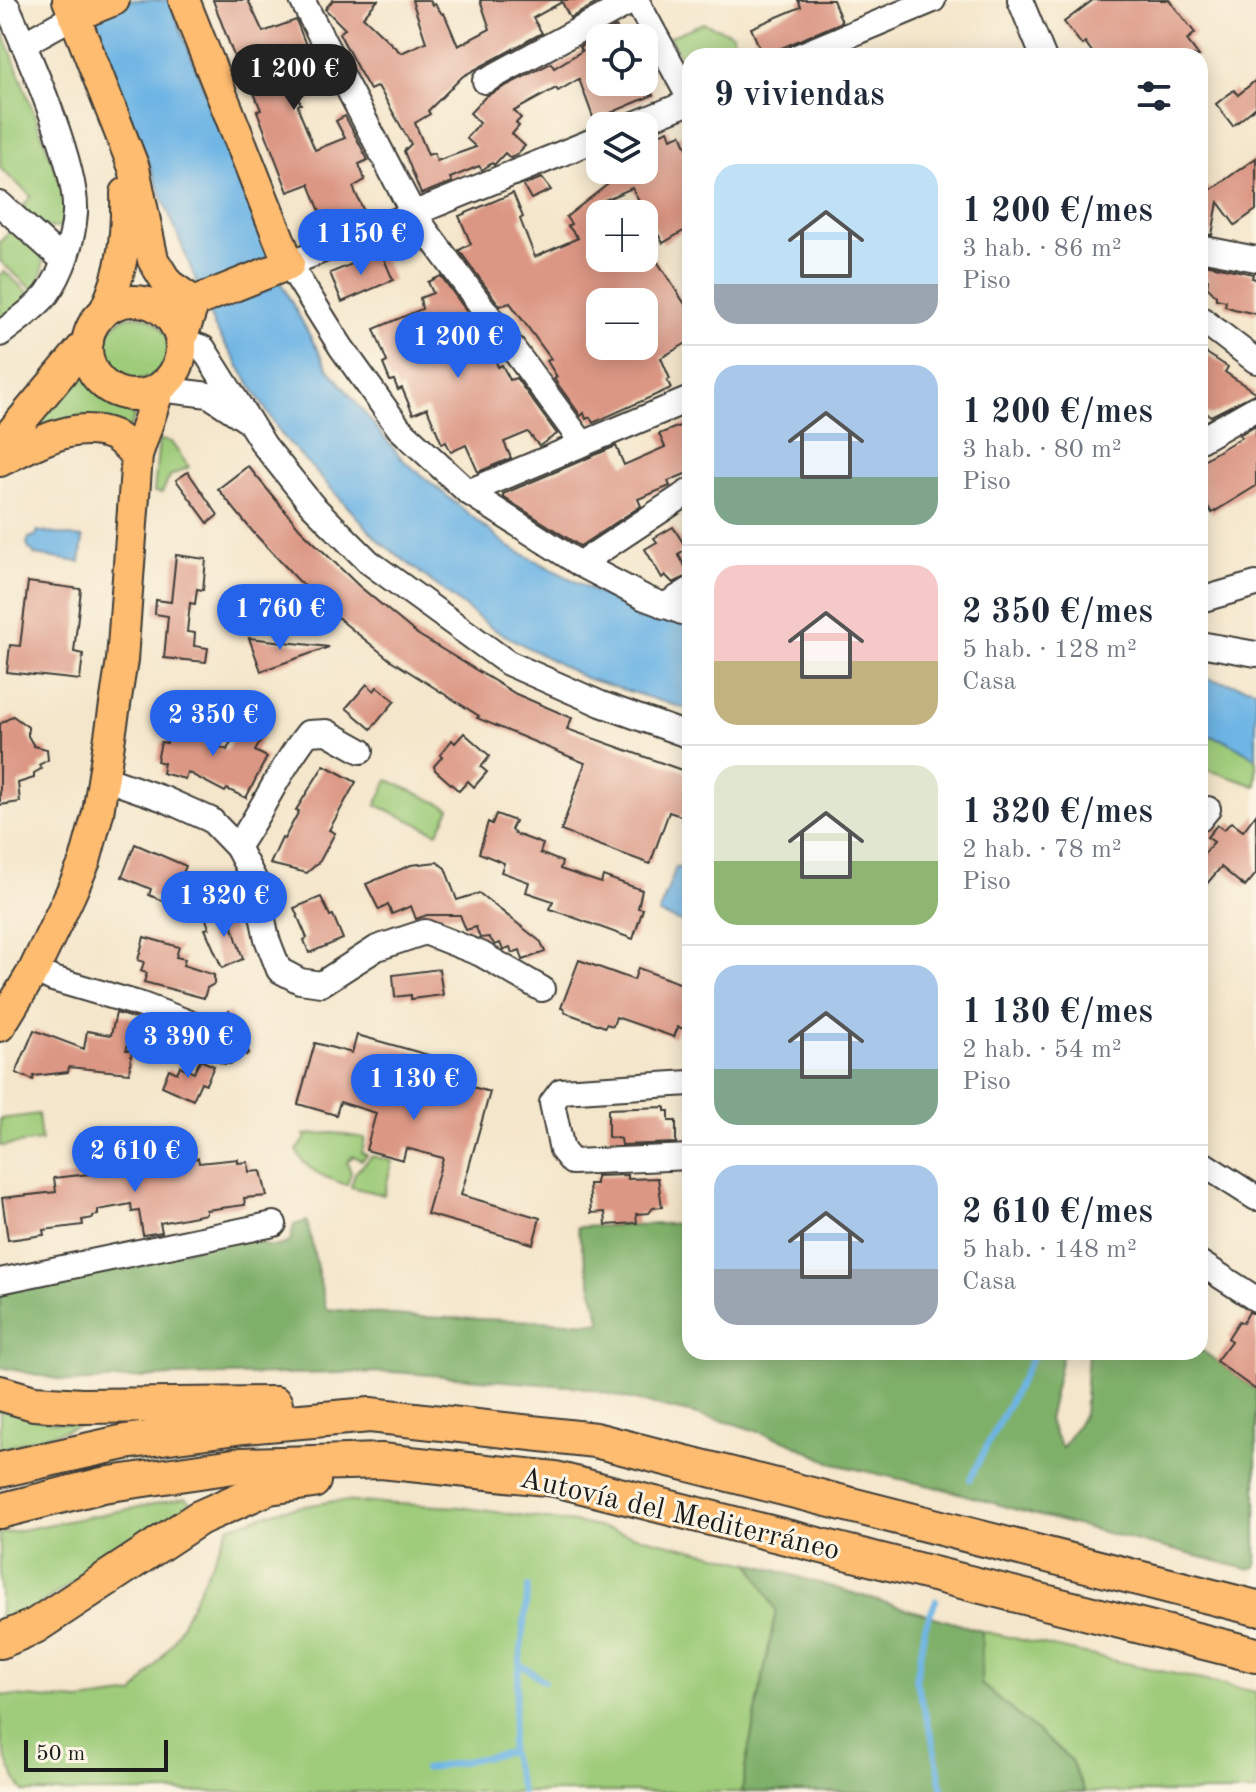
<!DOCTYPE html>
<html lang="es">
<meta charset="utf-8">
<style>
:root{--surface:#fff;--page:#f6f6f7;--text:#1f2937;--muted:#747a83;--line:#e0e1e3;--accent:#2563eb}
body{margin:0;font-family:"Old Standard TT",serif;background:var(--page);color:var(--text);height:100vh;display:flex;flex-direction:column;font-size:30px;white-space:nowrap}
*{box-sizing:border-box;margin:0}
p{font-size:26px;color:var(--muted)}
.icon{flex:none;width:44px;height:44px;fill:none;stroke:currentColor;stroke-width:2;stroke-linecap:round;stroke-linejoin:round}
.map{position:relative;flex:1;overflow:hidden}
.side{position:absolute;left:682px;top:48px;width:526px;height:1312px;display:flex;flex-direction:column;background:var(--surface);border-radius:24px;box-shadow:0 4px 20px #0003}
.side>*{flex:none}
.controls{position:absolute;left:586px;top:24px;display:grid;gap:16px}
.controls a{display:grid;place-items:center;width:72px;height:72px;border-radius:16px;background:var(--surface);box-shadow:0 4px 20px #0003;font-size:40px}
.scale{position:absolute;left:24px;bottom:20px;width:144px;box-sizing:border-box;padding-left:8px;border:4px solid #1c1c1c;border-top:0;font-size:22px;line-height:28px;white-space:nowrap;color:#1c1c1c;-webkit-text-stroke:6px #fcf5e5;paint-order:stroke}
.price{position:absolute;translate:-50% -68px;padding:0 18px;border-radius:28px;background:var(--accent);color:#fff;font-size:26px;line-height:52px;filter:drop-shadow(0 2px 4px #0008)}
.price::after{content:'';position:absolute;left:50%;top:48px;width:24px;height:18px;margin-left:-12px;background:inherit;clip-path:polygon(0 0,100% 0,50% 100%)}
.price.active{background:#222;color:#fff}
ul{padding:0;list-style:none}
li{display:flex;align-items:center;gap:24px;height:200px;padding:0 32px}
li+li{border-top:2px solid var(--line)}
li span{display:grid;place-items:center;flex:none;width:224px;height:160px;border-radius:24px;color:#555}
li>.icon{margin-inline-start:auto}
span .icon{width:96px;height:96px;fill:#fffc;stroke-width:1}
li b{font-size:34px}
h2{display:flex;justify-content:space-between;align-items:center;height:96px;padding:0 32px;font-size:34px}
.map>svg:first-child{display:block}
.green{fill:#9fcc7a;stroke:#5e744b;stroke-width:2}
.forest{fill:#7fb06a;stroke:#4e6643;stroke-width:2}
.water{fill:#6eb5e5;stroke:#456880;stroke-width:2}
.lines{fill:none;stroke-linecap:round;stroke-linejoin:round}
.stream{stroke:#6eb5e5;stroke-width:6}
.building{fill:#dc9784;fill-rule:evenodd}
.minor-casing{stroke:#3c3a36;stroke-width:28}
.major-casing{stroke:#3c3a36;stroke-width:34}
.highway-casing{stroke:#3c3a36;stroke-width:38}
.minor{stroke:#fff;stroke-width:24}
.major{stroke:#febc70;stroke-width:30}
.highway{stroke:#febc70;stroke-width:34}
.labels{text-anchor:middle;stroke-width:6;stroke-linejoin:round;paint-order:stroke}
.street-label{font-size:30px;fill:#1c1c1c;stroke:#fcf5e5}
</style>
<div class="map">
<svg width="1256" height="1792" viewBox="0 0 1256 1792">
<rect width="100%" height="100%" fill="#fcf5e5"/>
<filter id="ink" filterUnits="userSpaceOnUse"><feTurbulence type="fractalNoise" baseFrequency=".0125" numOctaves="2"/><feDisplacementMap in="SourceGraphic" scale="16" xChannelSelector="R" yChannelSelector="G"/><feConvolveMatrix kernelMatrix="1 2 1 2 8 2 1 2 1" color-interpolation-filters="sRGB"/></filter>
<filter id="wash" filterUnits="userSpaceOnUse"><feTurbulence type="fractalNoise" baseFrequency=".006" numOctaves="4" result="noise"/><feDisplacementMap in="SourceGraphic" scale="32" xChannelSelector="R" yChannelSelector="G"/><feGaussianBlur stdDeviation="1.8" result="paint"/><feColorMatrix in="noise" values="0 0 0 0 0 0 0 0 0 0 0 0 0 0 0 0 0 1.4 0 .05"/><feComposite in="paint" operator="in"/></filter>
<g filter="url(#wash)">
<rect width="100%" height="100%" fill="#f4e6cb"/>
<g class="green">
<path d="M703,23L733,34L736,56H690V74L669,37Z"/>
<path d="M3,31L67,201L64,226C45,232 34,221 21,209L31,196L0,168Z"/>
<path d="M14,227C43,251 51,255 35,292L0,261V242Z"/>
<path d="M4,271L33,297L0,325V275Z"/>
<circle cx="136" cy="348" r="32"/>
<path d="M81,370L87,371C104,394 115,394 138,404L131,426L120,433L36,434L33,424Z"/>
<path d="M159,440L171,442L189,467L170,476L162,493L154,492Z"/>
<path d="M1200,733L1227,741L1256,758V786L1200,767Z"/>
<path d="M388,780L450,808L438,833L376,805Z"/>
<path d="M38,1114L41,1141L0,1146V1119Z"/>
<path d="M333,1133L365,1138L362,1153L367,1155L362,1160L353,1156L347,1162L351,1172L347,1185C328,1179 303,1170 297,1150L306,1138L304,1135Z"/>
<path d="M372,1156L392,1161L384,1195L351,1187L355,1173Z"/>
<path d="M0,1410L51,1422L86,1424L0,1449Z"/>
<path d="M185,1498L190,1502L188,1506L28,1612L0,1624V1534Z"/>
<path d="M335,1501L460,1507L589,1525L751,1563L776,1611L746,1763L742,1792H24C0,1758 0,1738 0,1695L80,1701L134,1694L173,1642L229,1527L280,1510Z"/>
<path d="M982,1631L1256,1692V1792H1085L1070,1759L981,1684Z"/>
</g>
<g class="forest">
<path d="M307,1221L326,1309L418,1317L601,1323L577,1227L690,1223V1352H1063L1048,1420L1062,1448L1084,1414L1088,1352H1200V1349L1256,1390V1567L1247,1569L1017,1510L948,1490L834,1464L787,1441L735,1424L580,1387L394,1372L173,1376L71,1382L0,1367V1290L251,1236C264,1248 274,1249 290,1242L294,1225Z"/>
<path d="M751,1563L982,1631L981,1684L1070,1759L1085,1792H742L746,1763L776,1611Z"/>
</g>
<g class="water">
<path d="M83,0H169L281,283L327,367L402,459L509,547L623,606L690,627V710L585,678L493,629L379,541L281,434L215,328Z"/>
<path d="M37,531L83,538L80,562L34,555V552L29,549L27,543L29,538L37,535Z"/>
<path d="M1200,677L1256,689V758L1227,741L1200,733Z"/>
<path d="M676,867L690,872V912L686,924L659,914Z"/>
</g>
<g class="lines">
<g class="stream">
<path d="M970,1479L1035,1352"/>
<path d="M936,1600L925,1627L916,1680L932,1737L943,1792"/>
<path d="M520,1664L544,1681"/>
<path d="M425,1769L510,1752"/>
<path d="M522,1792L510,1752L528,1587"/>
</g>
</g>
<g id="blocks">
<g class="building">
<path d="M213,0H248L263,32L296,20L322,86L297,96L301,104L298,105L299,111L315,150L345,138L336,121L345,116L368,160L359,164L365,180L353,187L365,214L327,229L309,184L288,192L257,111L261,110L250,83L248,84L234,56Z"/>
<path d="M333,0H378L363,17L401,53L426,42L412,0H430L432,5L435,4L442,14L444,13L458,46L490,29L480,0H602L570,18L562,2L533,18L542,33L463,76L428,111L430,114L415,123L428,155L434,153L437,161L476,147L466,138L480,123L470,113L486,96L551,63L554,68L582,51L579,47L616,27L622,38H600V82H646L653,95L594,120L579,79L558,91L556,88L514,111L521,118L516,123L519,126L512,134L525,146L515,156L510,158L505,153L494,165L492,163L482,170L479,166L450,178L452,182L421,194L404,151L411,144L378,86L370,90L358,69L339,33L345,29L325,9Z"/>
<path d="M798,0H833L842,22L763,56L751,28L801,7Z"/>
<path d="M1093,0H1169L1195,33L1187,40L1199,56H1095L1085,42L1082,45L1064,22Z"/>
<path d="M1256,80V107L1233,126L1216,104L1234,90L1238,95Z"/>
<path d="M668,130L671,138L681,134L690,155V227L663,243L632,188L598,203L600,258H655L690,312V341L661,358L670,379L667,380L671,388L593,423L590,417L586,419L584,413L581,416L554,379L557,377L547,361L551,359L510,303L500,306L459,250L471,244L459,216L513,193L523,217L520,219L535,257L578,238L568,226L571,224L566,217L612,181L607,170H644V162L657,156L649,138ZM630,291L637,302H644V346H600V302Z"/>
<path d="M1256,158V210L1235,225L1218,202L1212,235L1200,233V186L1212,189Z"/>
<path d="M542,178L551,190L531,199L523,185Z"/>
<path d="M381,252L393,280L342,302L330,273Z"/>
<path d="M1200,263L1253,274L1252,278L1256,279V314L1234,309L1225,306L1226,301L1216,299V296L1207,287L1208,279L1200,277Z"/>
<path d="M441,276L465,309L475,334L480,332L486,350L491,349L498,367L502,365L510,380L516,378L557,434L539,446L528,432L504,442L511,458L478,472L466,445L451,452L446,442L442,444L427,408L413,414L402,388L398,390L394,380L390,381L383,364L387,362L374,329L422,309L420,298L433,293L428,282Z"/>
<path d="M1200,349L1228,367L1225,372L1256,393L1211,416L1200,409Z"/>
<path d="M687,423L690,431V472L668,481L670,486L638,499L641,506L580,546L503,497V494L616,446L624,465L665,447L659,434Z"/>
<path d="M1256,425V486L1212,513L1200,493V462L1242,437L1239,435Z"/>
<path d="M248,466L300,529L359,586L417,634L516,694L572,718L567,729L690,773V819L669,812L650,864L561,831L585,763L477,718L479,716L389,659L343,622L297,579L253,532L218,489Z"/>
<path d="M188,472L218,515L208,523L176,480Z"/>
<path d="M673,527L687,549L678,554L690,575L673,583L665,575L662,578L645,549L657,542L654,538Z"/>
<path d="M176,555L206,559L203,590L197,589L195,604L190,603L187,632L195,633L194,646L208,648L206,662L164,658L168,616L155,614L156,600L171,602Z"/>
<path d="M28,582L81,589L74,652L83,654L80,680L7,672L10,645L20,646Z"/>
<path d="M249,638L329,647L261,671Z"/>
<path d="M367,684L374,691L377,687L395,701L371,729L346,708Z"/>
<path d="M13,716L28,727V736L34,746L47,749L48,760L39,765L41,769L34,773V778L18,783L20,802L0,805V724Z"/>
<path d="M184,719L199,722L195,735L227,750L239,725L263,737L255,751L267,757L246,798L227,789L225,792L187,772L185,779L162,773L164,763L157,761L161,742L167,743L171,725L182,728Z"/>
<path d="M464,733L490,756L481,767L487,772L474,787L468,781L459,791L435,770L434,766L442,757L440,755L452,740L455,743Z"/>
<path d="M324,765L356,782L329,830L335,833L320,861L307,873L270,864L282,838L284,839L299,811L296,810Z"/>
<path d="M496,814L515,821L511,830L516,834L543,844L540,853L562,862L560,869L601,883L603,876L642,890L638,908L643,909L633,939L550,909L553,901L526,892L529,882L501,872L504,863L479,853L488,822L492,824Z"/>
<path d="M1256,814V874L1245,887L1221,867L1200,892V859L1214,842L1207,837L1217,825L1224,830L1231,822L1243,831Z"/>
<path d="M135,844L186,866L170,904L149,895L151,889L122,877Z"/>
<path d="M437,862L445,868L457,900L479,893L541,942L545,952L523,960L520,950L512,953L510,947L503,950L500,943L495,945L489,937L480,938L476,927L466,930L460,915H427L416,919L411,906L392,914L388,905L379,910L366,884L411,865Z"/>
<path d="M321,897L330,916L333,915L343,939L309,953L304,940L307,938L294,908Z"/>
<path d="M227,910L243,959L222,968L205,929L209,928L206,919Z"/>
<path d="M144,937L179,947L176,957L185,959L183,965L214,975V984L207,988L204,998L144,982L147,973L141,971L144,962L138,960Z"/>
<path d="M579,960L634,980L638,968L690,987V1031L678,1027L674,1037L616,1017L613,1026L606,1024L605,1027L564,1012V1009L561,1008Z"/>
<path d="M439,969L443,995L411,999V995L395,997L393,975Z"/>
<path d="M229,1011L249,1053L246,1055L238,1041L219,1021Z"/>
<path d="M116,1013L136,1019L126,1050H132L129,1073L69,1067L68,1072L34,1076L33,1080L16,1073L34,1030L84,1049L87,1031L111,1035Z"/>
<path d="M357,1035L432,1056L427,1074L490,1092L461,1195L540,1218L533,1244L427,1214L443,1158L406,1148L403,1160L366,1150L376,1113L340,1102L336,1115L298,1104L315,1043L352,1053Z"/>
<path d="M200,1060L214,1066L206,1084L201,1082L193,1100L162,1086L169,1069L177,1073L180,1066L194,1073Z"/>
<path d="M665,1107V1111H669V1121H676V1143L622,1145L621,1139L608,1137V1109Z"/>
<path d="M104,1141L117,1156L141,1153L143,1167L198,1158L199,1163L238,1159V1163L248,1162L249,1172L261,1171L267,1196L244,1198L245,1205L206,1210V1214L160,1223L162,1232L143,1235L139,1211L132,1212L131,1204L98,1210V1215L93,1216V1218L82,1220L83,1225L43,1230L44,1235L8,1240L2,1198L56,1192L54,1178L107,1172Z"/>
<path d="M628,1175V1179L658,1178L662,1207L653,1208L649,1213L636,1214L637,1223L606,1225L605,1212L591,1213L589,1184H596V1176Z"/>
<path d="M1249,1312L1256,1314V1390L1216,1361L1231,1341L1228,1338L1239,1321L1243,1323Z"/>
</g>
</g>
</g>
<g filter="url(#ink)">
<use href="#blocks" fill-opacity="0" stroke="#3c3a36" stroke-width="2"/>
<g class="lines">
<defs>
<g id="minor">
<path d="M302,0L413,213L583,444"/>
<path d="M636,0L690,99"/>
<path d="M1020,0L1043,56"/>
<path d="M0,2L8,8C28,54 78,166 75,213C73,240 63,272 47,294C35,309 15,322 0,334"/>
<path d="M23,44L74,16"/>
<path d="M799,56L933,0"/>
<path d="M485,81L634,0"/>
<path d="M630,126L690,102"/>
<path d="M600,138L289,264L341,347L399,428L468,492L580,564L645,598L690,615"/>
<path d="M0,204L64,261"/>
<path d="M1200,248L1256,259"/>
<path d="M1200,318L1256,361"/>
<path d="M181,340L203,348L264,445L312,505L369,562L508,663L601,704L690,736"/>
<path d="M159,389L209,395L245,419"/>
<path d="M1200,440L1256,408"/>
<path d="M468,492L690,399"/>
<path d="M580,564L690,491"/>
<path d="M1200,600L1256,584"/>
<path d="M664,606L690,590"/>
<path d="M1200,644L1256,654"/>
<path d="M104,778L164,799L211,820L237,847L255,881L267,939L279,970L300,981L321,984L377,948L425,932L481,954L542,989"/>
<path d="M1200,819L1208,809"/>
<path d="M237,847C263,810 280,768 308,733L327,732L361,751"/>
<path d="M34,970L53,979L142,1005L206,1029L227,1051"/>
<path d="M690,1083L561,1091L552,1103L562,1150L572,1162L690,1157"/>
<path d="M1200,1162L1256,1198"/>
<path d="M1200,1263L1256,1299"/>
<path d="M0,1281L274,1224"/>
</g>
<g id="major">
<path d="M68,0L134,168L153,260L168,284L194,302"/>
<path d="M74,16L114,0"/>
<circle cx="134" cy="348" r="47"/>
<path d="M105,310C123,273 127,234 126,193"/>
<path d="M181,340L194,302L289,264L184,0"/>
<path d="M0,446L88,341"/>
<path d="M0,461C33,445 75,419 113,435C121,439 129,449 137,455"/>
<path d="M0,1026L34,970L70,895L85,861L98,813L122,660L137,455L159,389"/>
</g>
<g id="highway">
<path d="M0,1393L34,1403L82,1406L275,1404"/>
<path d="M0,1470L125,1442L244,1426L370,1415L595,1440L1256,1608"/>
<path d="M0,1511L103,1485L241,1465L381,1461L555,1479L1256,1655"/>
<path d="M0,1641L35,1626L199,1518L269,1487L313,1481"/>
</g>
</defs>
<use href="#minor" class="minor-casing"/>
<use href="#major" class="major-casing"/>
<use href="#highway" class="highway-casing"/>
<use href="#minor" class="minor"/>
<use href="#major" class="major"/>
<use href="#highway" class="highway"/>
</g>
</g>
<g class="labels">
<g class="street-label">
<text transform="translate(680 1513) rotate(13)" y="10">Autovía del Mediterráneo</text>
</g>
</g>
</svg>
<div class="controls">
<a><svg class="icon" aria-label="locate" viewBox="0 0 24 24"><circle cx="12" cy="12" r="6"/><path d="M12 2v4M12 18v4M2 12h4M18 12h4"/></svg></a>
<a><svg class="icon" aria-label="layers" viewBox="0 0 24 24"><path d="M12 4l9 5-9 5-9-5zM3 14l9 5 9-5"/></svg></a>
<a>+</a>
<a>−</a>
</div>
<div class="scale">50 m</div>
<b class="price active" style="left:294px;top:112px">1 200 €</b>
<b class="price" style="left:361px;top:277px">1 150 €</b>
<b class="price" style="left:458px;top:380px">1 200 €</b>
<b class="price" style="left:280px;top:652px">1 760 €</b>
<b class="price" style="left:213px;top:758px">2 350 €</b>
<b class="price" style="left:224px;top:939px">1 320 €</b>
<b class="price" style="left:188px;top:1080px">3 390 €</b>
<b class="price" style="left:414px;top:1122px">1 130 €</b>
<b class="price" style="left:135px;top:1194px">2 610 €</b>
<section class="side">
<h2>9 viviendas<svg class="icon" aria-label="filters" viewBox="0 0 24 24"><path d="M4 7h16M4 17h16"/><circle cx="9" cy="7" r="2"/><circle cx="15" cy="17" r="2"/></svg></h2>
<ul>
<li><span style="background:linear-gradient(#bfe0f5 75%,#9aa5b1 0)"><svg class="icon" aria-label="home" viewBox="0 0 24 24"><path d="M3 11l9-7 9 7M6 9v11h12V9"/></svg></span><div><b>1 200 €/mes</b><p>3 hab. · 86 m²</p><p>Piso</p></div></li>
<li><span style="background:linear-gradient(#a9c7e8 70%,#7fa58c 0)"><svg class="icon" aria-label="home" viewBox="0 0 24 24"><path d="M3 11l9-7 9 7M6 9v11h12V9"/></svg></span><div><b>1 200 €/mes</b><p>3 hab. · 80 m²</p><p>Piso</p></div></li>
<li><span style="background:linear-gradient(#f6c9c9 60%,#c2b280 0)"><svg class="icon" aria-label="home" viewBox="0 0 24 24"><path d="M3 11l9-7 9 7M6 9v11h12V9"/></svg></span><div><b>2 350 €/mes</b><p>5 hab. · 128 m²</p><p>Casa</p></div></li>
<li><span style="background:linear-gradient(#dfe7d0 60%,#8fb573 0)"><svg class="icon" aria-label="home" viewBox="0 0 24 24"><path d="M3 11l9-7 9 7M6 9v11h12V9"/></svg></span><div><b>1 320 €/mes</b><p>2 hab. · 78 m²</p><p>Piso</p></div></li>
<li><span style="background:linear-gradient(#a9c7e8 65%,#7fa58c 0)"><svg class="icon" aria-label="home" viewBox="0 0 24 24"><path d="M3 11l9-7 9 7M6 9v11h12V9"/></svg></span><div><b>1 130 €/mes</b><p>2 hab. · 54 m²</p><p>Piso</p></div></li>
<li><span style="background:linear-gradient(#a9c7e8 65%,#9aa5b1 0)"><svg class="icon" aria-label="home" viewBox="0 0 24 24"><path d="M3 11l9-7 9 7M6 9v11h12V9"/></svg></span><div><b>2 610 €/mes</b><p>5 hab. · 148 m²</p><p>Casa</p></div></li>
</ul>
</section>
</div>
